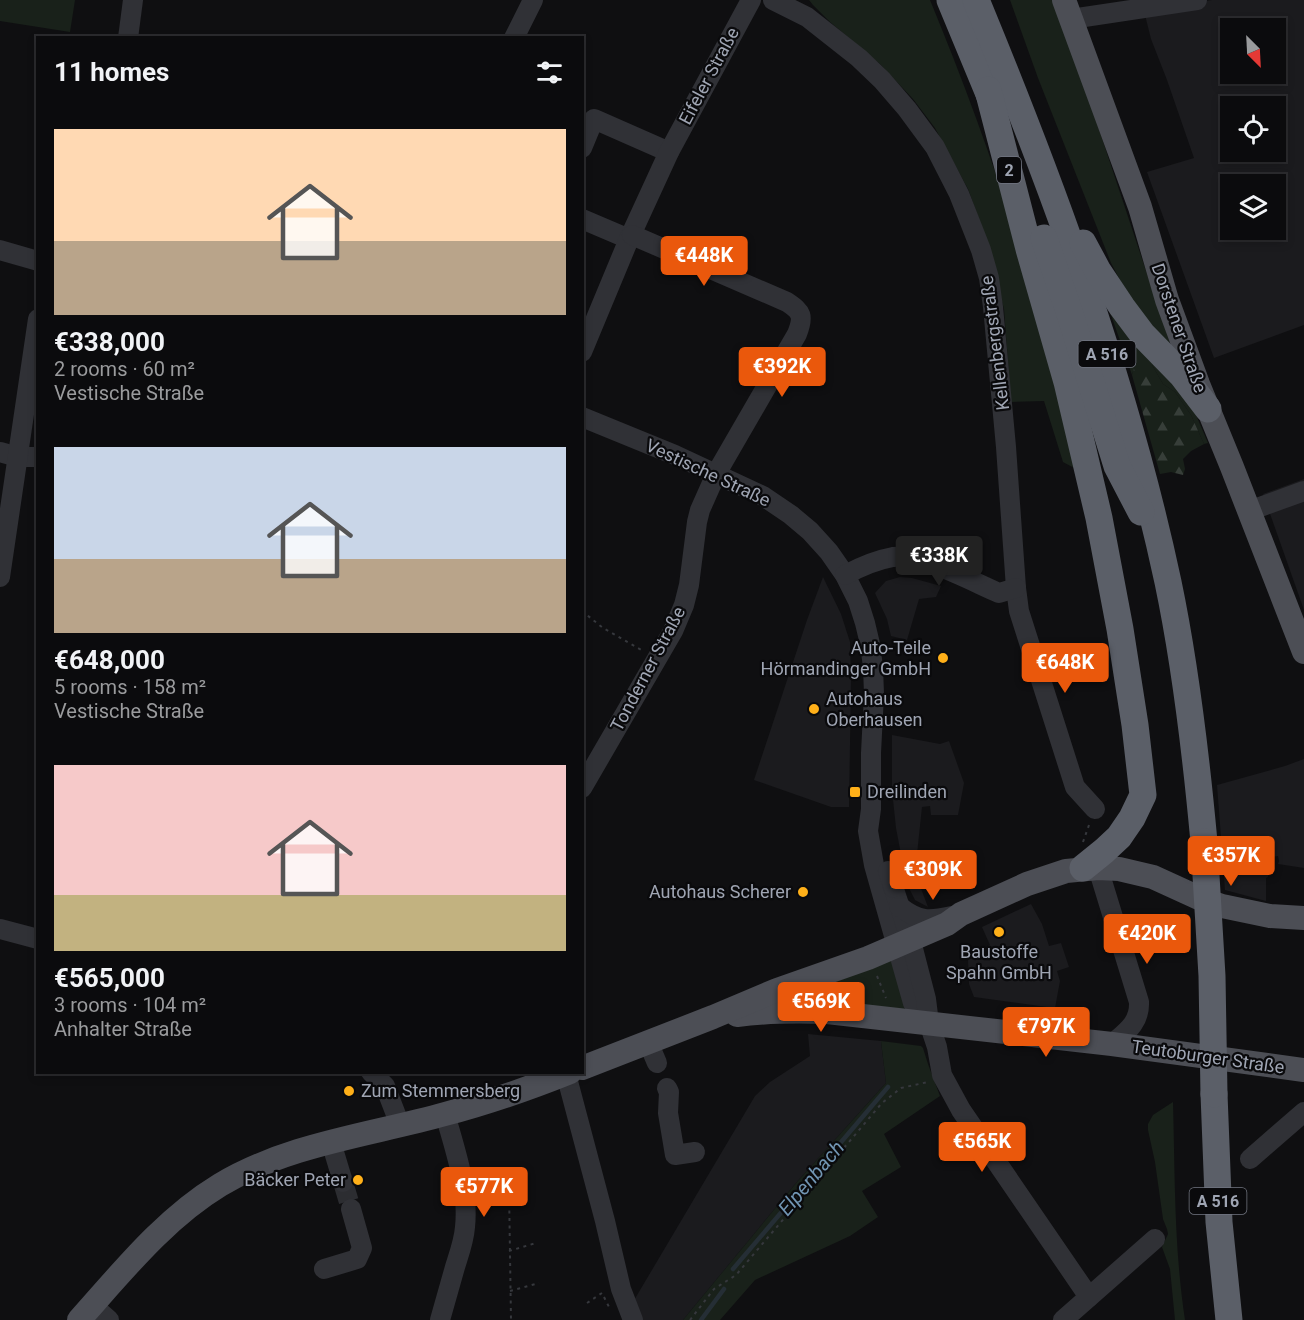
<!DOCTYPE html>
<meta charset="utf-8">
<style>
:root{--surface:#0b0b0d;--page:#19191b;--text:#f1f3f6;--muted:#9a9b9d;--line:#2b2b2e;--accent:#ea580c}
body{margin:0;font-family:Roboto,sans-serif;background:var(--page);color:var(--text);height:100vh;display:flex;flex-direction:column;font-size:22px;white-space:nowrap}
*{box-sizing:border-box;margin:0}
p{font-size:20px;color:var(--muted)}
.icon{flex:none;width:33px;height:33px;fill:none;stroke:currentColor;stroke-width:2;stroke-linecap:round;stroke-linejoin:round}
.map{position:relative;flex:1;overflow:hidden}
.details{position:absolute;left:36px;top:36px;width:548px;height:1038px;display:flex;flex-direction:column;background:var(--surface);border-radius:0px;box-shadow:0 3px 9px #0003,0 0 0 2px var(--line)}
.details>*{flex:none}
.needle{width:39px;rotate:156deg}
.buttons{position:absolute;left:1220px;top:18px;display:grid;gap:12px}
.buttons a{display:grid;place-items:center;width:66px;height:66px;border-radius:0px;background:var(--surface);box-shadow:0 3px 9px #0003,0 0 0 2px var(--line);font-size:30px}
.price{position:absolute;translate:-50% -51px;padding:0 14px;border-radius:6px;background:var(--accent);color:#fff;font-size:20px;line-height:39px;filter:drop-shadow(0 2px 3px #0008)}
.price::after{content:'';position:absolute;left:50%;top:36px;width:18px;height:14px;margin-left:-9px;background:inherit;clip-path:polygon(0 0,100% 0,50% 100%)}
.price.active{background:#222;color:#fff}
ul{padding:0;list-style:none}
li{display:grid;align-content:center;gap:12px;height:318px;padding:0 18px}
li span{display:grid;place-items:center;height:186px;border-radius:0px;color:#555}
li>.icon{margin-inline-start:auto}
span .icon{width:108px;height:108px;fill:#fffc;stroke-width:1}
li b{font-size:26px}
h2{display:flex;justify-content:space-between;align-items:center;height:72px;padding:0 18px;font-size:26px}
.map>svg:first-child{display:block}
.built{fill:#1b1b1e;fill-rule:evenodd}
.green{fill:#19211a}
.forest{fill:url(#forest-firs)}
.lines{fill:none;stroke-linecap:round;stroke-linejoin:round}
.stream{stroke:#252e35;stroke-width:4.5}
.minor-tunnel{stroke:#2c2d31;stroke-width:20;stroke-dasharray:20 10;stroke-linecap:butt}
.path{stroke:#36383d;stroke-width:2;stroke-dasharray:3 4.5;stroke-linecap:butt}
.minor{stroke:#303136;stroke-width:20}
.major{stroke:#4c4e55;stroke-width:24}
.highway{stroke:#5b5f68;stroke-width:27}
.highway-bridge{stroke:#5b5f68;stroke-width:27}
.poi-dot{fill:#ffb019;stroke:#0a0a0c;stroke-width:2}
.labels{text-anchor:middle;stroke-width:4.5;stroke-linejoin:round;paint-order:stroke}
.shield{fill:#0a0a0c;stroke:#727681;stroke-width:1.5}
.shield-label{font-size:16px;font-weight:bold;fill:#9fa5b3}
.street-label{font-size:18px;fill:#9fa5b3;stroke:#0a0a0c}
.poi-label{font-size:18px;fill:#9fa5b3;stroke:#0a0a0c;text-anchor:end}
.water-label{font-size:20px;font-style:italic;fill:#7195b3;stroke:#0a0a0c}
</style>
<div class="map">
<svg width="1304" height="1320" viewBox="0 0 1304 1320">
<defs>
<pattern id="forest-firs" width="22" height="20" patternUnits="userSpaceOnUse" patternTransform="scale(1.5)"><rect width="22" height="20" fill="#19211a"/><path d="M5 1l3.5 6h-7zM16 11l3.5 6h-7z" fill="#373e39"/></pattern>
</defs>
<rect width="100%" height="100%" fill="#0f0f11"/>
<g class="built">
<path d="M1212,0H1304V325L1214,358L1147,172L1194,158L1167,80L1151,39L1144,11ZM1230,28H1275V74H1230ZM1230,106H1275V152H1230ZM1230,184H1275V230H1230Z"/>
<path d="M1304,479V610L1263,494Z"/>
<path d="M823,577L841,614L850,642L851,679L849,807H831L754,780L807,620Z"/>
<path d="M900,577L912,578L941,586L936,597L919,599L907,640L891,636L887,619L875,593L886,581Z"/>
<path d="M892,735L940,744L949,741L964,783L958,815H931L930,806L922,807L915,873L928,907L915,900L902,874L905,863L900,849L896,828L892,790Z"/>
<path d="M1304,759V868L1278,864L1279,861L1278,856L1269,857L1268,877L1266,878V901L1225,890L1217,785L1285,766Z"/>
<path d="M1031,904L1042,924L1049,946L1061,943L1069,967L1057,971L1060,981L1055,1008L974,997L969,984L968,960L966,956L990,945L982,927Z"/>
<path d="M808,1034L881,1041L886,1083L797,1182L683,1320H639L633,1302L755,1096L770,1082L810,1056Z"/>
</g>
<g class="green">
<path d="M0,0H75L70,32L0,21Z"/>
<path d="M809,0H930C963,80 995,166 1020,249C1042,322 1059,396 1078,470L1063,462L1044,401L1011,402L1004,309L986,238L968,189L935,128L913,99L880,64L830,22L813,5Z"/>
<path d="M1010,0H1054L1064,24L1172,349L1131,301L1111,263L1038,78Z"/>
<path d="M1103,292L1191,403L1208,443L1204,444L1191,415L1175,392L1163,384L1152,365H1135L1132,375Z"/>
<path d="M891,957L907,1005L904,1009L764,1001Z"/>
<path d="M881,1041L921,1046L923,1048L928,1064L940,1096L884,1134L901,1167L862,1191L878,1217L850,1236L755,1280L720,1320H683L797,1182L886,1083Z"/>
<path d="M1173,1102C1175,1175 1174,1248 1185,1320H1175L1170,1269L1162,1247L1168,1234L1167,1229L1163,1219L1155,1162L1148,1130V1124L1153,1115Z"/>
</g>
<path class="forest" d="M1141,363L1152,365L1163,384L1175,392L1191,415L1204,444L1191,451L1183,459L1185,469L1183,475L1171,472L1160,474L1132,375L1135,365Z"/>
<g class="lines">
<g class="stream">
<path d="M733,1269L888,1087"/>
<path d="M701,1320L724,1289"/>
</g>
<path class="minor-tunnel" d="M343,1182L351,1209"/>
<g class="path">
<path d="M582,611L603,628L643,651"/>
<path d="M1083,842L1089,825"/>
<path d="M877,976L886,998"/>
<path d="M509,1188L511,1320"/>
<path d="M509,1251L536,1243"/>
<path d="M510,1291L539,1283"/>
<path d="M587,1303L602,1293L609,1307"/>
<path d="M690,1320L714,1289L736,1275L882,1103L901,1088L928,1082"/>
</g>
<g class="minor">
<path d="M773,0L807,17L859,58L882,80L907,109L935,147L959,194L981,250L989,278L993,307L1006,447L1016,588L1019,611L1075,787L1095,809"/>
<path d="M1071,19L1197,0"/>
<path d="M128,38L133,0"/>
<path d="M514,38L533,0"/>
<path d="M582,148L594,119L669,152"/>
<path d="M582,219L629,239"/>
<path d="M0,250L38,261"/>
<path d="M582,352L629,239L669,152L751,0"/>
<path d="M582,417L675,455L763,496L791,515L810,531L829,552L845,575L858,601L865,623L870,644L873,667L874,694L871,753V809L868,831L874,865L913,1003L929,1023"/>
<path d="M0,452L18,457H38"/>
<path d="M1249,511L1304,491"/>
<path d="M845,575C860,567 876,560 893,557C920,553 973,582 999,593L1016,588"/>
<path d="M0,577L38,319"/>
<path d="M582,788L673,631L684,605L689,585L697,522L700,510L716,474L797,334C804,316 802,312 787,302L632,235"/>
<path d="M1098,868L1139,1002C1140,1023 1126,1032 1112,1044"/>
<path d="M888,871L911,941L926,999L929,1023L937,1047L942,1075L961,1110L1089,1297"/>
<path d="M899,906C919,922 929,921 952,916"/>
<path d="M0,929L38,939"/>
<path d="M648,1042L657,1063"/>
<path d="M371,1072L385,1086L400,1125"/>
<path d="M566,1074L605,1221L621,1289L633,1320"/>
<path d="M667,1088L669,1092L668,1113L675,1155L695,1152"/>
<path d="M331,1142L343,1182"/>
<path d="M1250,1159L1304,1112"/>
<path d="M324,1269L357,1259L362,1248L351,1209"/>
<path d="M92,1305L109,1320"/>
<path d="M440,1320C445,1302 450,1285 455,1267C459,1254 464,1241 465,1227C469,1189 455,1150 445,1114"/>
<path d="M1063,1320L1155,1239"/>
</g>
<g class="major">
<path d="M1064,0L1140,207L1167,300L1198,384L1232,467L1304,652"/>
<path d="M737,1015C767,1011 796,1011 827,1012L1112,1044L1304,1070"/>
<path d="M582,1068L713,1017L777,990L868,958L947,924L961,914L1027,884L1066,871L1098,868L1119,869L1153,877L1199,898L1222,906L1270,916L1304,918"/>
<path d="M79,1320C122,1272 164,1219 220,1185C288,1144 370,1135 445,1114C487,1103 530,1088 570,1072"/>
</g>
<g class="highway">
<path d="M950,0L994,106"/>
<path d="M976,0C1054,189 1125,381 1168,582C1186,668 1196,755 1204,842"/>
<path d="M988,90L1029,249L1067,382L1099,518L1120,629L1135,725L1143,795L1132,818L1119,837L1104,851L1083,868"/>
<path d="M1044,238L1070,314L1117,466L1141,512"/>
<path d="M1083,243L1098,271L1122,307L1143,335L1182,375L1208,409"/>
<path d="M1214,1094L1219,1222L1229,1320"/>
</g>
<path class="highway-bridge" d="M1204,842L1212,976L1214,1094"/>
</g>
<g class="poi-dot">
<circle cx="943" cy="658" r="6"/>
<circle cx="814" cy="709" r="6"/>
<rect x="849" y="786" width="12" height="12" rx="3"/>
<circle cx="803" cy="892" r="6"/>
<circle cx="999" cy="932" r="6"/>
<circle cx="349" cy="1091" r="6"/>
<circle cx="358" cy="1180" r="6"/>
</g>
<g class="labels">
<g class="shield">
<rect x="997" y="157" width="24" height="26" rx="4.5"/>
<rect x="1078.5" y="341" width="57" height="26" rx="4.5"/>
<rect x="1189.5" y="1188" width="57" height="26" rx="4.5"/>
</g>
<g class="shield-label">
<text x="1009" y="176">2</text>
<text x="1107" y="360">A 516</text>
<text x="1218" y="1207">A 516</text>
</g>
<g class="street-label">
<text transform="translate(709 76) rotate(-62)" y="6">Eifeler Straße</text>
<text transform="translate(1179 328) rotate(71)" y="6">Dorstener Straße</text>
<text transform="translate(995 343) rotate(-97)" y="6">Kellenbergstraße</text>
<text transform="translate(708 473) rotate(25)" y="6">Vestische Straße</text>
<text transform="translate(648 669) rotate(-62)" y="6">Tonderner Straße</text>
<text transform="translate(1208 1057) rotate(8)" y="6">Teutoburger Straße</text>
</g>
<g class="poi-label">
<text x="931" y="654">Auto-Teile<tspan x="931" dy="21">Hörmandinger GmbH</tspan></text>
<text x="826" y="705" text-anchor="start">Autohaus<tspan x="826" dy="21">Oberhausen</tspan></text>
<text x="867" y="798" text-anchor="start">Dreilinden</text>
<text x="791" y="898">Autohaus Scherer</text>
<text x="999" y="958" text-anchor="middle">Baustoffe<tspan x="999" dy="21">Spahn GmbH</tspan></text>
<text x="361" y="1097" text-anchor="start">Zum Stemmersberg</text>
<text x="346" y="1186">Bäcker Peter</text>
</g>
<g class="water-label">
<text transform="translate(811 1178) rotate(-50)" y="7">Elpenbach</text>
</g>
</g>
</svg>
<div class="buttons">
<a><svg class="needle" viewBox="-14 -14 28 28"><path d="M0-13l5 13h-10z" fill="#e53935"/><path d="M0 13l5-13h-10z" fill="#9a9b9d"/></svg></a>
<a><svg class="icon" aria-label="locate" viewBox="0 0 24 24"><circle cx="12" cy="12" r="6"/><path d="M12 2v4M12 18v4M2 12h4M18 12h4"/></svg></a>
<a><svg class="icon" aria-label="layers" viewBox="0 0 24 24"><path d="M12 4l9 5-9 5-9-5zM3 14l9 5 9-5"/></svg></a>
</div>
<b class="price" style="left:704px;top:287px">€448K</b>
<b class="price" style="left:782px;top:398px">€392K</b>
<b class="price active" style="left:939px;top:587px">€338K</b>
<b class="price" style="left:1065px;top:694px">€648K</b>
<b class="price" style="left:1231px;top:887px">€357K</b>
<b class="price" style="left:933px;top:901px">€309K</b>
<b class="price" style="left:1147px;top:965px">€420K</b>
<b class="price" style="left:821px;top:1033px">€569K</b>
<b class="price" style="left:1046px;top:1058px">€797K</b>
<b class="price" style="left:982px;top:1173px">€565K</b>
<b class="price" style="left:484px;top:1218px">€577K</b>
<section class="details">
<h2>11 homes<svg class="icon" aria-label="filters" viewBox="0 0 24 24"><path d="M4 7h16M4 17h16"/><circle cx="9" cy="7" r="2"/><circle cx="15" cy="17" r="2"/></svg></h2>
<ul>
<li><span style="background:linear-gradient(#ffd9b3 60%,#b9a48a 0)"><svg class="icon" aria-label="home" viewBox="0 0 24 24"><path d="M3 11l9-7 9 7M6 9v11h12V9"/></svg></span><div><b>€338,000</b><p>2 rooms · 60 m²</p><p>Vestische Straße</p></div></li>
<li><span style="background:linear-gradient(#c9d6e8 60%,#b9a48a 0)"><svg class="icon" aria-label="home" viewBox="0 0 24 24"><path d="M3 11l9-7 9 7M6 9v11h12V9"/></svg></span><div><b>€648,000</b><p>5 rooms · 158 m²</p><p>Vestische Straße</p></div></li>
<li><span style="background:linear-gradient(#f6c9c9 70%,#c2b280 0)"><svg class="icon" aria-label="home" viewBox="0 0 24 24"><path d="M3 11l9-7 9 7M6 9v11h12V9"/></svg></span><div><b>€565,000</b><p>3 rooms · 104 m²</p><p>Anhalter Straße</p></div></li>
</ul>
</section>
</div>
